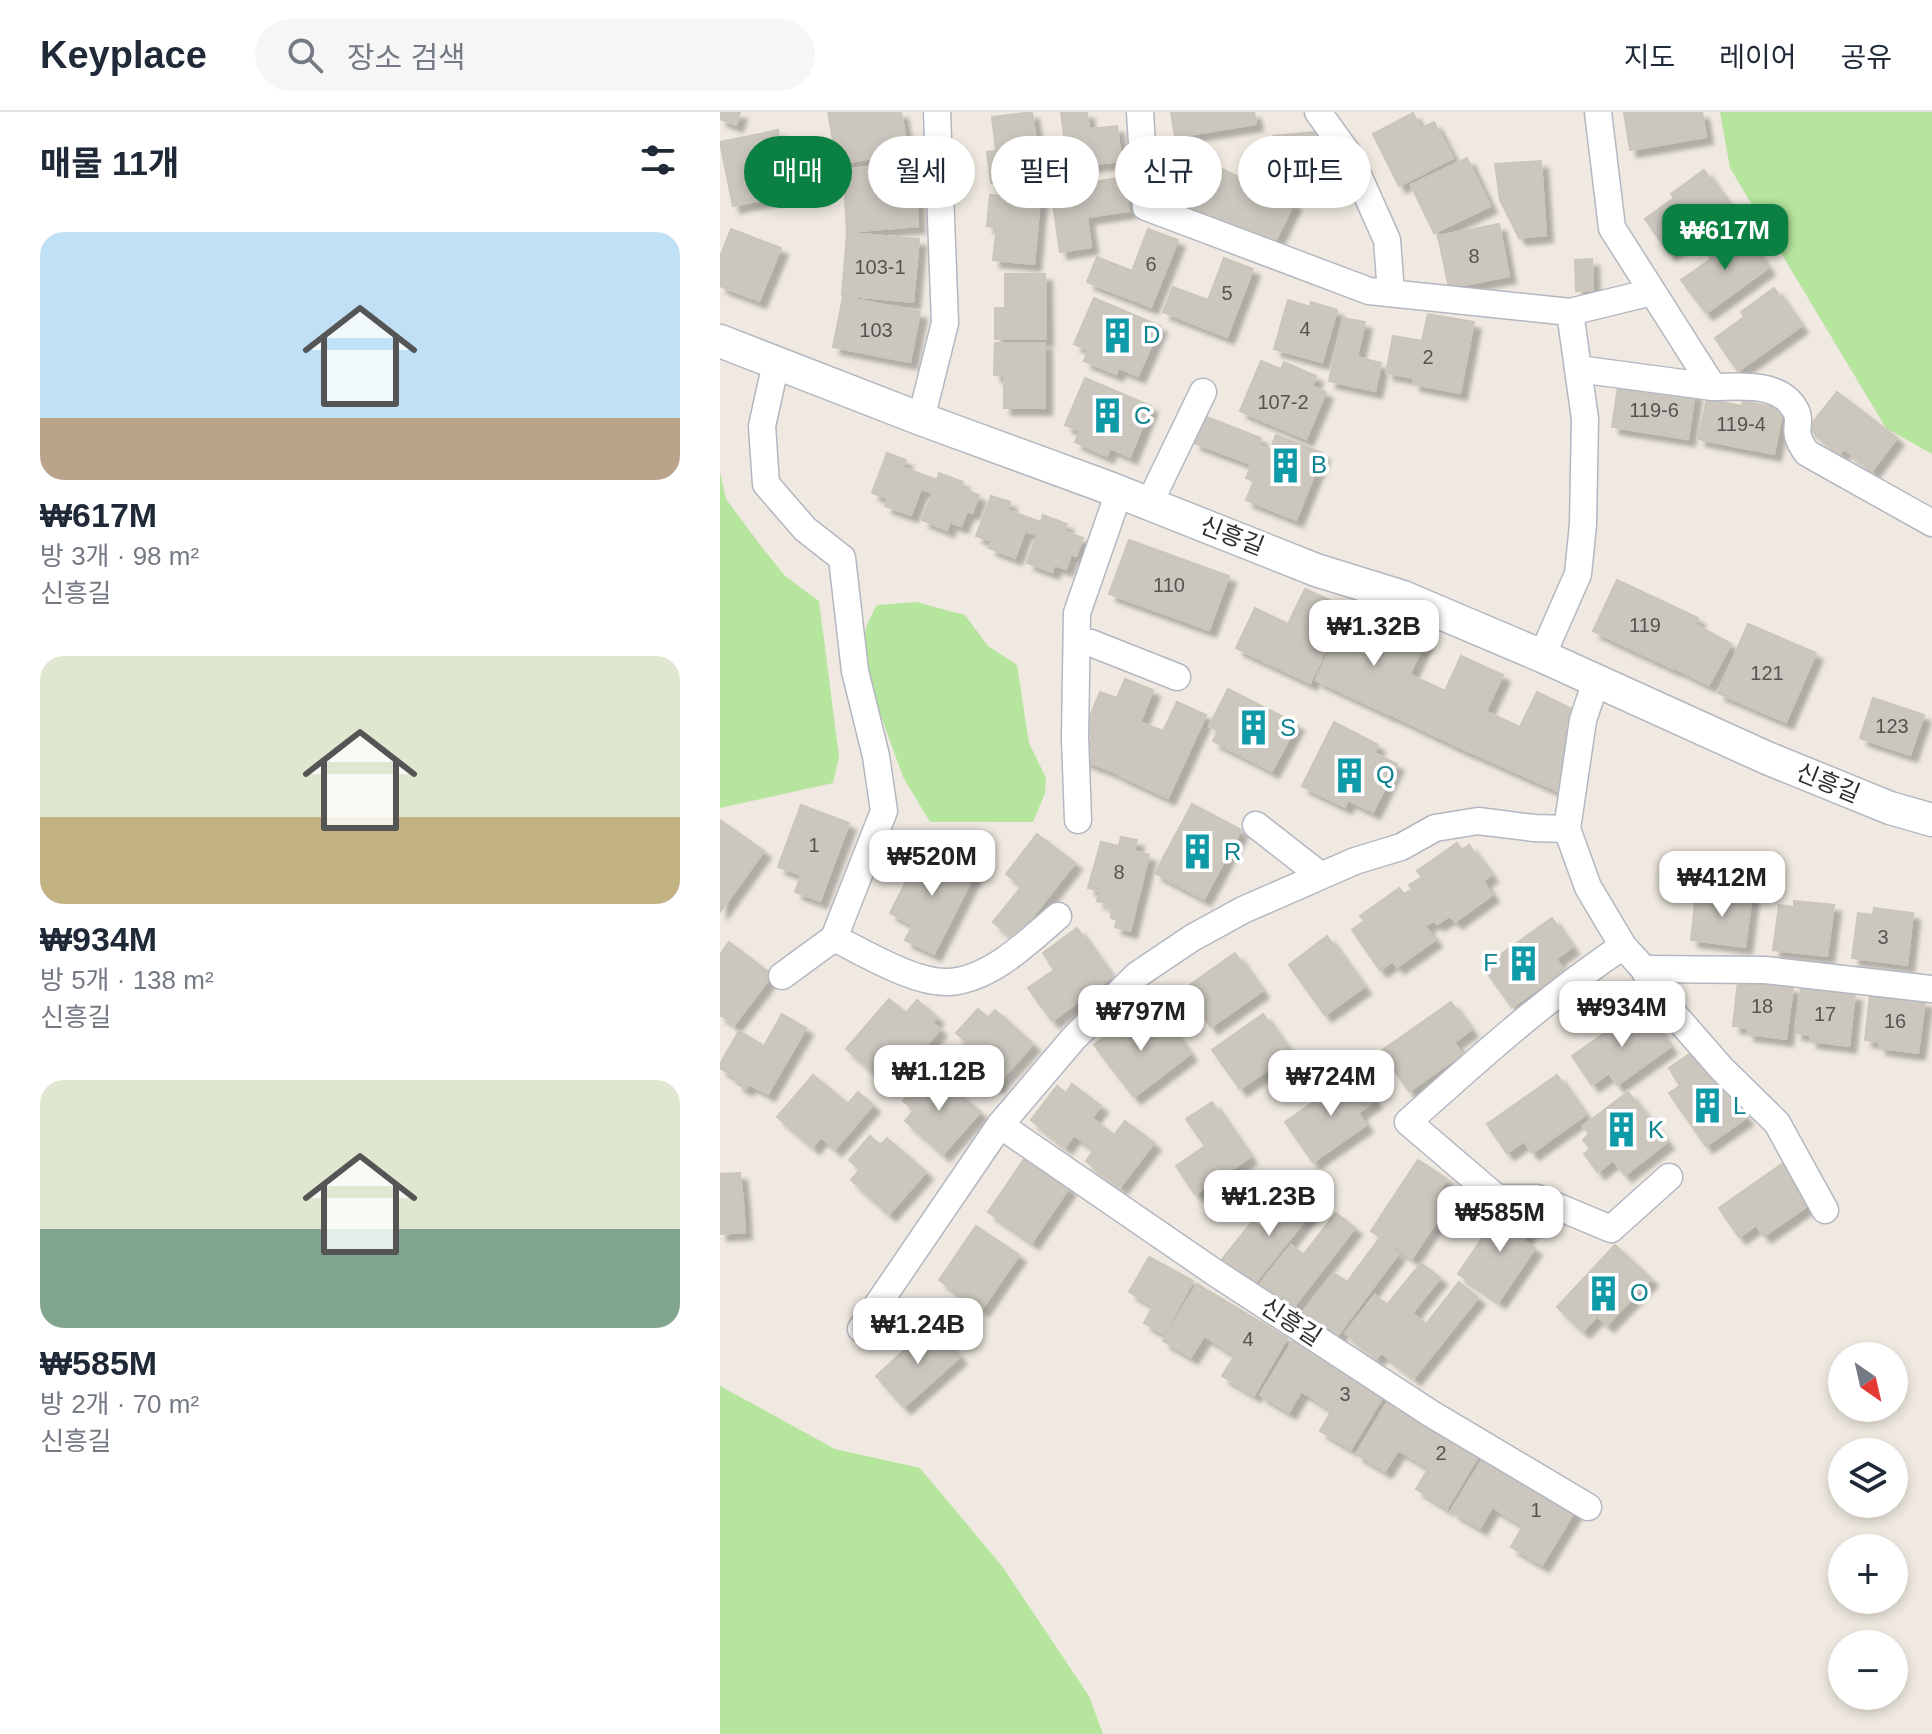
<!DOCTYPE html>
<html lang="ko">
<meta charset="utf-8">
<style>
:root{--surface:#fff;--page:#f6f6f7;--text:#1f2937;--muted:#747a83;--line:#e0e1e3;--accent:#0b8043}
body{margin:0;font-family:Helvetica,"Noto Sans KR",sans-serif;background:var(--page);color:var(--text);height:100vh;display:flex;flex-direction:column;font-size:30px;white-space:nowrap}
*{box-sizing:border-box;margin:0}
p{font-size:26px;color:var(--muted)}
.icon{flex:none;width:44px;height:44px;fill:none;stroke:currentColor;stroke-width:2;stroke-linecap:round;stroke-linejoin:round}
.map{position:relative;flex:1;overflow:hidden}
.panel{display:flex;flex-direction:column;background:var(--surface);width:720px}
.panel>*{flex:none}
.hud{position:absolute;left:24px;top:24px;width:760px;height:72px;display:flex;gap:16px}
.needle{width:52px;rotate:146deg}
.fabs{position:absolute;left:1108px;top:1230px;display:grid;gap:16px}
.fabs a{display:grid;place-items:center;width:80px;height:80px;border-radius:50%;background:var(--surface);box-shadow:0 4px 12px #0003;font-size:40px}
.price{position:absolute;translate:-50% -68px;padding:0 18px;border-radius:16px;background:#fff;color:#222;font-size:26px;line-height:52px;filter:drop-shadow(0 2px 4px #0008)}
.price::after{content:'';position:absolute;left:50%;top:48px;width:24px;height:18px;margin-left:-12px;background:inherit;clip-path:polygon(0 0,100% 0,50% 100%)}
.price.selected{background:var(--accent);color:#fff}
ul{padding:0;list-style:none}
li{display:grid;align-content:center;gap:16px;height:424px;padding:0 40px}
li span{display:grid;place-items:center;height:248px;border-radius:24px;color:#555}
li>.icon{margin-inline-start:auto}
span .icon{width:144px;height:144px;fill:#fffc;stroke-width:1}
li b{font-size:34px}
h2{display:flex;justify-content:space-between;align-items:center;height:96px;padding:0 40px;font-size:34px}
.pill{padding:0 28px;border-radius:36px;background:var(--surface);box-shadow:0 4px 12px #0003;font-size:28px;line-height:72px}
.pill.selected{background:var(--accent);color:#fff}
header{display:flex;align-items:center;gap:48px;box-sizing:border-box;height:112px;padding:0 40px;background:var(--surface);border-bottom:2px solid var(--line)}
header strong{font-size:38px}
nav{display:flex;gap:44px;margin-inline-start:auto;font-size:28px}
.search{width:560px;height:72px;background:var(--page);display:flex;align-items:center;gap:20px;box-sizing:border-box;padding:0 28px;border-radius:44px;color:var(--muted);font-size:30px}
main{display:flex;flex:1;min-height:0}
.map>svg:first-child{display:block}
.green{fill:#b6e59e}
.building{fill:#cbc7bf;stroke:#cbc5ba;stroke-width:2;filter:url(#shadow)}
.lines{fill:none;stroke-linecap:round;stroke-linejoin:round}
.minor-casing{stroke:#b4b7c1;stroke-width:29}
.tertiary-casing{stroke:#b4b7c1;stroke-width:35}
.minor{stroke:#fff;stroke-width:26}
.tertiary{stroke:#fff;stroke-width:32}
.labels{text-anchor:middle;stroke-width:7;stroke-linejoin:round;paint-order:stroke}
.number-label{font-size:20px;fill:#555452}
.culture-label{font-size:24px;fill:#0d838f;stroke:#fff;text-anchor:start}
.street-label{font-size:24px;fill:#2e2e2e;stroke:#fff}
</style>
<header>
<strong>Keyplace</strong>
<div class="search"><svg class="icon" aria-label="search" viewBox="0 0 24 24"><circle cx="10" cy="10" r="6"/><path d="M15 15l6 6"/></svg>장소 검색</div>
<nav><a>지도</a><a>레이어</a><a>공유</a></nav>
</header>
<main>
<section class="panel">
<h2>매물 11개<svg class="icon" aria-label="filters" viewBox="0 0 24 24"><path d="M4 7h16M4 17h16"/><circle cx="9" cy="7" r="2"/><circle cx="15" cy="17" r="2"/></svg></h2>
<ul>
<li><span style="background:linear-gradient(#bfe0f5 75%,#b9a48a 0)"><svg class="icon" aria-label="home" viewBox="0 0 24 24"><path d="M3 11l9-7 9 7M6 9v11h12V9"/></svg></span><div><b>₩617M</b><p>방 3개 · 98 m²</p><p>신흥길</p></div></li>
<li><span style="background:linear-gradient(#dfe7d0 65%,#c2b280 0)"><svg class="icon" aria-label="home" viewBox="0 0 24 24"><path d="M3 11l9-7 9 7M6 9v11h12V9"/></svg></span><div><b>₩934M</b><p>방 5개 · 138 m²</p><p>신흥길</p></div></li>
<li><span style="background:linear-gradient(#dfe7d0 60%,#7fa58c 0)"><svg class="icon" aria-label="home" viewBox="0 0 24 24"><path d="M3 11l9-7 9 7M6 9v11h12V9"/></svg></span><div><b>₩585M</b><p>방 2개 · 70 m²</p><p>신흥길</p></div></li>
</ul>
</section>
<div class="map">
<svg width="1212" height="1622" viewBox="0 0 1212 1622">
<defs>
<filter id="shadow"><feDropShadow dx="7" dy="7" stdDeviation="2" flood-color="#0004"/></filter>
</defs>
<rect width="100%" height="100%" fill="#efe9e1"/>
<g class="green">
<path d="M1000,0H1212V342L1166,316L1010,56Z"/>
<path d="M0,360L6,387L41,434L65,464L99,489L119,645L113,671L0,696Z"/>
<path d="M196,490L245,503L268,534L297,553L309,631L326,666L325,681L313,710H210L183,665L148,568L141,534L148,510L157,493Z"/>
<path d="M0,1274L115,1337L200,1356L282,1454L369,1584L383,1622H0Z"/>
</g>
<g class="building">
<path d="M0,0H20L16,13L0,7Z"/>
<path d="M108,0H181L188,40L117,52Z"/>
<path d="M312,0L321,64L271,71L267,40L276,39L272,5Z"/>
<path d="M341,0H367L369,17L397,14L401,49L348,55Z"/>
<path d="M451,0H534L536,12L455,25Z"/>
<path d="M904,0H982L986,25L910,38Z"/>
<path d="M693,1L701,17L714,10L733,46L679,74L653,22Z"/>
<path d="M58,18L71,82L13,94L0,30Z"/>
<path d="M606,19L611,74L559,79L553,24Z"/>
<path d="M747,46L770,94L714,121L691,73Z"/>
<path d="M821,49L826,123L799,126L780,88L775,52Z"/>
<path d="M195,52L198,114L127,120L123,57Z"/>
<path d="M493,53L574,91L555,130L545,126L542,134L504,116L506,111L459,89L456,58Z"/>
<path d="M984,58L1011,96L949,141L925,107L954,86L951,82Z"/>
<path d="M404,65L409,99L367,105L371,135L340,140L331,77Z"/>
<path d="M270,83L320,87L314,152L273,148L277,115L267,114Z"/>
<path d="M779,112L789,164L729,176L718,124Z"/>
<path d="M11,117L61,136L39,189L0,174V145Z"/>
<path d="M428,117L458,128L431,195L367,170L377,145L412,159Z"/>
<path d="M1021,118L1048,156L986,201L961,168L991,147L988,142Z"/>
<path d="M127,121L199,127L193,190L122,183Z"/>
<path d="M504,146L533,157L507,225L443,200L453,175L488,188Z"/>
<path d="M872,147L873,178L856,179L855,148Z"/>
<path d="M285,162H325L326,227H275V196H285Z"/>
<path d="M1054,176L1081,214L1018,259L995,226L1024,205L1021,200Z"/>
<path d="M123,185L200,200L190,250L113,235Z"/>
<path d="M374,186L440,214L418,264L399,256L396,262L364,249L368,238L354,232Z"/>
<path d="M568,188L590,195L591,190L617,198L602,250L554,237Z"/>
<path d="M708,202L754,210L740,281L693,272L694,266L666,261L673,224L702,229Z"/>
<path d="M623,206L645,210L637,245L661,251L655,279L609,269Z"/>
<path d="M275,231H325V296H284V263H274Z"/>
<path d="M541,249L561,257L564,250L596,264L592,274L606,280L586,327L520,299Z"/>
<path d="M365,266L431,294L410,345L390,336L387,344L355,330L360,319L345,313Z"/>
<path d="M898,275L934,281L935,275L975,281L968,327L892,315Z"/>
<path d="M1117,280L1177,326L1152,359L1124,337L1120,341L1088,316Z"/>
<path d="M987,287L1022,294L1023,289L1063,297L1054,342L978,327Z"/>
<path d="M484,304L541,326L531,352L474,331Z"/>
<path d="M556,323L603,341L576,408L526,388L534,369L526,366L539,333L550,338Z"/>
<path d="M167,341L186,348L182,355L217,368L219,361L243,370L240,376L259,383L252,401L247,399L241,414L230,410L227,418L202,408L213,381L201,377L191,403L165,394L168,387L152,381Z"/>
<path d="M271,384L290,390L287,398L321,410L323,403L347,412L344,419L363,426L356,444L351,442L346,457L334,453L332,460L307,451L317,423L305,419L295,446L269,436L272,429L256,424Z"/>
<path d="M409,428L509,464L489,518L389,482Z"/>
<path d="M897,468L978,506L954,557L873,519Z"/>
<path d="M585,477L626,496L590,571L516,536L535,496L568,512Z"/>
<path d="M664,508L706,528L670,603L596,568L614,528L648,544Z"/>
<path d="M1028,512L1096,541L1066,610L998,581Z"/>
<path d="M977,513L1011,532L989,573L955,556Z"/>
<path d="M741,544L783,563L747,639L672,603L691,563L725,579Z"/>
<path d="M405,567L433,578L399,662L363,648L373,623L364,619L380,580L397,586Z"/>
<path d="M508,577L577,612L552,659L493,629L499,618L489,614Z"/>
<path d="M817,580L858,600L838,679L748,639L767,600L800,615Z"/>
<path d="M1153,586L1204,603L1190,643L1140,626Z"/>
<path d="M457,590L486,603L448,686L399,663L423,611L443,619Z"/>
<path d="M614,610L658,633L654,641L677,652L653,700L628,688L625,695L582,674Z"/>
<path d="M472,692L521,718L484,787L435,761Z"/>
<path d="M81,693L129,711L100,789L75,780L81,763L58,755Z"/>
<path d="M0,708L44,739L0,800Z"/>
<path d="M317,722L355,751L295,827L273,810L302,774L286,762Z"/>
<path d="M401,725L417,728L414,739L429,743L410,819L395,815L397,808L391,806L392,797L385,795L386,791L377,789L380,779L368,776L381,730L399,734Z"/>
<path d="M737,731L742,738L749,733L771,763L763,769L772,783L735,810L730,804L717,812L689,773L702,765L697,759Z"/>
<path d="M204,734L256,759L214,842L185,828L193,813L170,801Z"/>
<path d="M679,776L684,782L691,778L713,809L705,814L715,828L677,855L673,849L660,858L632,818L644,809L640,804Z"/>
<path d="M992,779L1032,783L1025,835L971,828L976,783L991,785Z"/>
<path d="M1074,789L1114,793L1107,844L1053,838L1059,793L1074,795Z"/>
<path d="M1154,796L1193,801L1187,853L1132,846L1138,801L1153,803Z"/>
<path d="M832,806L852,835L836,847L844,858L792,895L763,855Z"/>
<path d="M357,816L392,865L332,909L308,876L334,858L323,841Z"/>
<path d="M607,824L644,875L605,903L569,853Z"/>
<path d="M9,830L52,863L14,913L1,903L0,904V843Z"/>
<path d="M515,841L542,879L491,915L464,877Z"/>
<path d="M1018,869L1073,875L1066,927L1027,922L1028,916L1013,914Z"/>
<path d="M1081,876L1135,882L1129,934L1090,929L1091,923L1075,921Z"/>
<path d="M1150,883L1205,889L1198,941L1159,936L1160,930L1145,928Z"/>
<path d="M169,887L186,901L197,888L217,905L212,910L220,917L172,975L126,937Z"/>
<path d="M731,890L751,918L734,930L742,942L689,979L661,939Z"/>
<path d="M922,895L950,935L897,973L889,961L872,973L852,944Z"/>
<path d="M258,897L268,906L275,898L313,932L276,974L238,941L247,930L236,921Z"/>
<path d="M419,899L439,924L450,915L470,942L414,985L374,933Z"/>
<path d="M62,902L86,916L48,982L29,972L26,977L16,971L18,967L0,956V952L19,919L44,934Z"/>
<path d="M543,902L571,941L520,977L492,938Z"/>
<path d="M977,937L1026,1006L986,1034L949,981L960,974L949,956Z"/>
<path d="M635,961L655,989L638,1001L646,1013L593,1050L565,1010Z"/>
<path d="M93,963L128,992L138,980L153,993L115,1037L101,1025L93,1035L57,1005Z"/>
<path d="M837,963L865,1003L812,1041L804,1029L787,1041L767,1012Z"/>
<path d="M204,965L215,974L221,966L260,1000L223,1042L185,1009L194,998L183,989Z"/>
<path d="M352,972L381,994L372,1006L394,1023L405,1009L434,1031L400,1075L366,1049L374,1038L354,1023L345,1035L311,1008L337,974L346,981Z"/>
<path d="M908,980L947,1030L905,1063L893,1048L878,1060L864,1042L870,1037L863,1028L869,1022L863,1014Z"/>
<path d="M492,990L530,1045L475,1082L456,1054L485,1034L466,1007Z"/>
<path d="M150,1024L160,1033L167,1026L206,1060L169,1102L131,1068L140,1058L129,1048Z"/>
<path d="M305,1046L349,1076L312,1130L268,1100Z"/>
<path d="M1069,1047L1097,1087L1044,1124L1036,1113L1019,1125L999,1096Z"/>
<path d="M698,1048L727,1067L716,1084L728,1092L692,1146L651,1119Z"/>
<path d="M20,1061L23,1090L0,1091V1062Z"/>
<path d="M578,1077L598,1092L534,1172L502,1147L533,1109L545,1119Z"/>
<path d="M23,1090L25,1120L0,1122V1092Z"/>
<path d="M785,1092L815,1111L803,1128L815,1136L779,1189L738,1162Z"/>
<path d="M616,1101L635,1116L572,1197L540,1172L571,1133L583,1143Z"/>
<path d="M256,1114L299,1143L262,1197L219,1168Z"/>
<path d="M659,1127L678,1142L617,1224L584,1200L614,1161L627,1170Z"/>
<path d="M895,1133L931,1167L887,1213L877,1204L863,1219L837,1195Z"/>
<path d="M429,1145L473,1169L444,1222L424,1211L433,1194L409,1180Z"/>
<path d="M701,1151L720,1166L656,1247L625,1221L655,1183L667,1193Z"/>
<path d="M739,1170L758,1186L694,1266L662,1241L693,1202L706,1212Z"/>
<path d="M477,1172L567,1226L534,1283L502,1264L515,1243L484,1224L471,1245L443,1229Z"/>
<path d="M211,1214L240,1245L184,1295L156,1264Z"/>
<path d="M574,1227L665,1281L631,1337L600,1319L612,1298L581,1279L569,1300L540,1283Z"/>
<path d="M670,1286L761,1339L727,1396L696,1377L709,1356L678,1338L665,1359L636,1342Z"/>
<path d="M765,1343L856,1397L822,1453L791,1435L803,1414L772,1395L760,1416L731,1399Z"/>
</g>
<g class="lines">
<defs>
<g id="minor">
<path d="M420,0L426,95L649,179L850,200L932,180"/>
<path d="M598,0L629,43L667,128L671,181"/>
<path d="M56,251L42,314L46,372L85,417L122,446L135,559L156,644L164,699L114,826"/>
<path d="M858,257L993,275L892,116L878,0"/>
<path d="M993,275C1020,275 1061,269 1076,299C1083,314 1069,317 1087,341L1212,411"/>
<path d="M201,307L225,211L217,0"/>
<path d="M429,392L483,280"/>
<path d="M357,530L371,531L457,565"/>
<path d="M822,544L858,462L863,412L865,307L850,200"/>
<path d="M876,569L863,608L847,717L868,775L903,834L924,857L932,877L1002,957L1057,1011L1105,1098"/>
<path d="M358,708L355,626L357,501L399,380"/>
<path d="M536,713L600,763"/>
<path d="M903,834C826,886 757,948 688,1010L777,1086H817L891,1117L949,1065"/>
<path d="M924,857L1045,858L1212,877"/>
<path d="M62,864L114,826C145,841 195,872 229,870C271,867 308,830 338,804"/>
<path d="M280,1013L494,1160L710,1301L868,1395"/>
<path d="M141,1217L280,1013L353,927L417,863L472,826L523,798L635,749L681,735L715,716L758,709L814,716L847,717"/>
</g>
<path id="tertiary" d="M0,229L201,307L392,377L596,458L683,485L822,544L1047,646L1170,696L1212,708"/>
</defs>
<use href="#minor" class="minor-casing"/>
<use href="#tertiary" class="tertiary-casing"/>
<use href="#minor" class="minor"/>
<use href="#tertiary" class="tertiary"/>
</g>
<defs>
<symbol id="building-bare" viewBox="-9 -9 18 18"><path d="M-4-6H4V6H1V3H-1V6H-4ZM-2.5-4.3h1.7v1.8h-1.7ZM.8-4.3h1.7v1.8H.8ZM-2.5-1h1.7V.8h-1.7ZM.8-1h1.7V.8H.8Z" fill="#0f9aa8" stroke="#fff" stroke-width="2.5" paint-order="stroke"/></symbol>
</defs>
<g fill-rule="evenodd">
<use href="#building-bare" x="372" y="198" width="51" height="51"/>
<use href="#building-bare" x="362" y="278" width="51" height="51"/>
<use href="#building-bare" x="540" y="328" width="51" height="51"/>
<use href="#building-bare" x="508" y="590" width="51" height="51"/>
<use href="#building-bare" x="604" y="638" width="51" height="51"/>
<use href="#building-bare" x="452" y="714" width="51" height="51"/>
<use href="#building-bare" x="778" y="826" width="51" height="51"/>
<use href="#building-bare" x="962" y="968" width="51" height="51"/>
<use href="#building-bare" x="876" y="992" width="51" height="51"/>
<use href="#building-bare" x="858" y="1156" width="51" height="51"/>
</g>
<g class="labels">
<g class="number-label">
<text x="754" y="151">8</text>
<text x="431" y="159">6</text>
<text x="160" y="162">103-1</text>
<text x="507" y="188">5</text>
<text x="585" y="224">4</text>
<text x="156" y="225">103</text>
<text x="708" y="252">2</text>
<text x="563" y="297">107-2</text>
<text x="934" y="305">119-6</text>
<text x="1021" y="319">119-4</text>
<text x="449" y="480">110</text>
<text x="925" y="520">119</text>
<text x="1047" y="568">121</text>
<text x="1172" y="621">123</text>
<text x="94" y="740">1</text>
<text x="399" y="767">8</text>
<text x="1163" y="832">3</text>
<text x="1042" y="901">18</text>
<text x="1105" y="909">17</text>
<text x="1175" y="916">16</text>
<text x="528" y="1234">4</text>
<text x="625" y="1289">3</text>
<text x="721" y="1348">2</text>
<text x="816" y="1405">1</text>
</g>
<g class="culture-label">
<text x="423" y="231">D</text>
<text x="414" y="312">C</text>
<text x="591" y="361">B</text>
<text x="560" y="624">S</text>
<text x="656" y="671">Q</text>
<text x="504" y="748">R</text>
<text x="778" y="859" text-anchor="end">F</text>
<text x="1013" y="1002">L</text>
<text x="928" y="1026">K</text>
<text x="910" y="1189">O</text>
</g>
<g class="street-label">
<text transform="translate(512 424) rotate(21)" y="8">신흥길</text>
<text transform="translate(1108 671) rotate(22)" y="8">신흥길</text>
<text transform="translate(571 1210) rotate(33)" y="8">신흥길</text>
</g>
</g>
</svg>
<div class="fabs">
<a><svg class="needle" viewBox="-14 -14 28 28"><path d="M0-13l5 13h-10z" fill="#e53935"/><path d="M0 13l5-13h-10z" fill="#747a83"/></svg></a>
<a><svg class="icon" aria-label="layers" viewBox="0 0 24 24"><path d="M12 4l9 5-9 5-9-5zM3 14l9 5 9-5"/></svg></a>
<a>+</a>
<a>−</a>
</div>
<b class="price selected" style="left:1005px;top:160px">₩617M</b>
<b class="price" style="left:654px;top:556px">₩1.32B</b>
<b class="price" style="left:212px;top:786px">₩520M</b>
<b class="price" style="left:1002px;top:807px">₩412M</b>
<b class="price" style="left:902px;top:937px">₩934M</b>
<b class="price" style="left:421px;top:941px">₩797M</b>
<b class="price" style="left:219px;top:1001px">₩1.12B</b>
<b class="price" style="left:611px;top:1006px">₩724M</b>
<b class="price" style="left:549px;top:1126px">₩1.23B</b>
<b class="price" style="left:780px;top:1142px">₩585M</b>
<b class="price" style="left:198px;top:1254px">₩1.24B</b>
<div class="hud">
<a class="pill selected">매매</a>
<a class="pill">월세</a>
<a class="pill">필터</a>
<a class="pill">신규</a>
<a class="pill">아파트</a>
</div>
</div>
</main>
